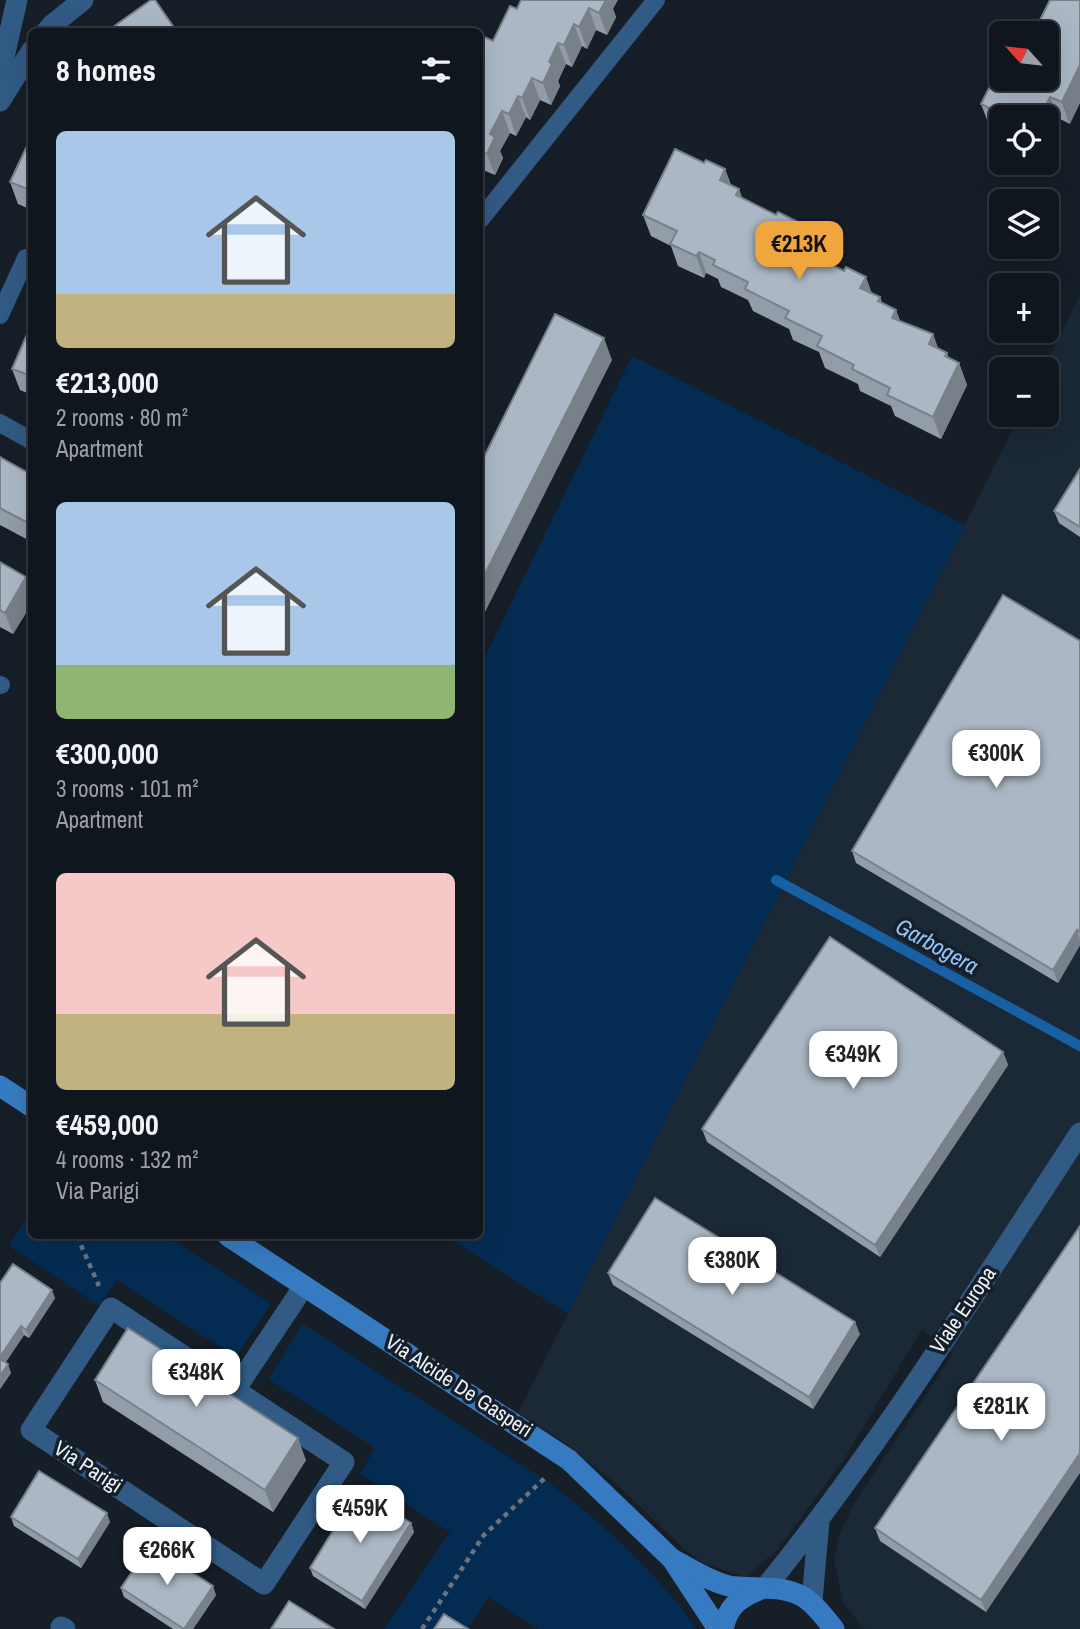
<!DOCTYPE html>
<meta charset="utf-8">
<style>
:root{--surface:#10161e;--page:#191f27;--text:#f1f3f6;--muted:#9c9fa4;--line:#30353c;--accent:#f0a63f}
body{margin:0;font-family:"Archivo Narrow",sans-serif;background:var(--page);color:var(--text);height:100vh;display:flex;flex-direction:column;font-size:26px;white-space:nowrap}
*{box-sizing:border-box;margin:0}
p{font-size:23px;color:var(--muted)}
.icon{flex:none;width:38px;height:38px;fill:none;stroke:currentColor;stroke-width:2;stroke-linecap:round;stroke-linejoin:round}
.map{position:relative;flex:1;overflow:hidden}
.side{position:absolute;left:28px;top:28px;width:455px;height:1211px;display:flex;flex-direction:column;background:var(--surface);border-radius:10px;box-shadow:0 7px 28px #0002,0 0 0 2px var(--line)}
.side>*{flex:none}
.needle{width:46px;rotate:297deg}
.fabs{position:absolute;left:989px;top:21px;display:grid;gap:14px}
.fabs a{display:grid;place-items:center;width:70px;height:70px;border-radius:10px;background:var(--surface);box-shadow:0 7px 28px #0002,0 0 0 2px var(--line);font-size:35px}
.price{position:absolute;translate:-50% -60px;padding:0 16px;border-radius:14px;background:#fff;color:#222;font-size:23px;line-height:46px;filter:drop-shadow(0 2px 4px #0008)}
.price::after{content:'';position:absolute;left:50%;top:42px;width:21px;height:16px;margin-left:-10px;background:inherit;clip-path:polygon(0 0,100% 0,50% 100%)}
.price.selected{background:var(--accent);color:#111}
ul{padding:0;list-style:none}
li{display:grid;align-content:center;gap:14px;height:371px;padding:0 28px}
li span{display:grid;place-items:center;height:217px;border-radius:10px;color:#555}
li>.icon{margin-inline-start:auto}
span .icon{width:126px;height:126px;fill:#fffc;stroke-width:1}
li b{font-size:30px}
h2{display:flex;justify-content:space-between;align-items:center;height:84px;padding:0 28px;font-size:30px}
.map>svg:first-child{display:block}
.built{fill:#1b2836}
.green{fill:#042c52}
.lines{fill:none;stroke-linecap:round;stroke-linejoin:round}
.stream{stroke:#1760a4;stroke-width:10}
.path{stroke:#6c737c;stroke-width:4.5;stroke-dasharray:5 5;stroke-linecap:butt}
.lane{stroke:#315a85;stroke-width:18}
.street{stroke:#315a85;stroke-width:21}
.secondary{stroke:#367bc1;stroke-width:21}
.wall{fill:#939da9}
.shaded-wall{fill:#788089}
.building{fill:#abb7c4;stroke:#788089;stroke-width:2}
.labels{text-anchor:middle;stroke-width:7;stroke-linejoin:round;paint-order:stroke}
.street-label{font-size:21px;fill:#ecf2f9;stroke:#161e28}
.water-label{font-size:23px;font-style:italic;fill:#92c5fc;stroke:#161e28}
</style>
<div class="map">
<svg width="1080" height="1629" viewBox="0 0 1080 1629">
<rect width="100%" height="100%" fill="#161e28"/>
<path class="built" d="M1080,295V1629H865L843,1603L834,1559L839,1536L854,1503L953,1354L922,1329L843,1461L777,1550L745,1577L703,1563L685,1550L619,1486L565,1443L518,1413L1020,415H1046V369H1043Z"/>
<g class="green">
<path d="M632,356L965,525L568,1314L445,1236H480V667Z"/>
<path d="M31,1211L32,1236H166L271,1303L236,1357L117,1280L99,1306L9,1246Z"/>
<path d="M303,1324L548,1482C603,1523 656,1573 697,1629H538L488,1597L467,1629H384L450,1532L360,1474L375,1448L268,1379Z"/>
</g>
<g class="lines">
<path class="stream" d="M776,880L1080,1046"/>
<g class="path">
<path d="M77,1236L99,1286"/>
<path d="M422,1629L484,1535L546,1477"/>
</g>
<g class="lane">
<path d="M480,220L656,0"/>
<path d="M0,315L26,258L32,261"/>
<path d="M0,423L32,441"/>
<path d="M0,685H1"/>
</g>
<g class="street">
<path d="M46,32L52,25L83,0"/>
<path d="M0,75L17,0"/>
<path d="M0,101L32,50"/>
<path d="M235,1390L344,1462L264,1584L31,1430L111,1308L235,1390L304,1286"/>
<path d="M765,1588C881,1445 979,1287 1080,1133"/>
<path d="M812,1601L819,1521"/>
<path d="M61,1627L65,1629"/>
</g>
<g class="secondary">
<path d="M0,1086L32,1107"/>
<path d="M228,1236L569,1460L672,1559L718,1629"/>
<path d="M674,1560C691,1569 709,1581 729,1586C740,1588 751,1587 762,1588C801,1588 810,1599 834,1629"/>
<path d="M723,1629C728,1606 739,1598 759,1590"/>
</g>
</g>
<g class="wall">
<path d="M521,0L613,9L616,17L607,35L596,30L587,49L582,46L572,67L566,64L558,81L560,86L551,105L540,100L530,120L526,117L516,136L510,133L500,151L503,158L495,175L483,170L480,177V36L493,41L517,9Z"/>
<path d="M1036,28L1070,124L1058,118L1046,141V117H1001V131L989,125L981,104L1001,79Z"/>
<path d="M32,150V210L18,204L10,182Z"/>
<path d="M704,163L725,169L731,185L739,189L742,198L776,215L796,221L802,237L812,246L827,254L831,264L872,293L880,297L882,303L896,310L900,321L933,334L938,349L947,353L948,358L959,363L967,385L941,439L895,416L891,406L860,391L858,384L825,368L819,352L793,340L789,329L753,311L748,300L721,287L718,279L706,273L704,278L678,266L671,246L651,236L643,215Z"/>
<path d="M32,323V395L20,390L12,369Z"/>
<path d="M0,457L32,475V542L0,525Z"/>
<path d="M1080,469V537L1059,523L1054,511Z"/>
<path d="M0,562L26,577L32,592V603L13,634L0,627Z"/>
<path d="M1080,641V945L1058,983L856,863L852,851Z"/>
<path d="M1003,1052L1008,1065L880,1257L707,1142L702,1129Z"/>
<path d="M1080,1226L986,1612L880,1541L875,1528Z"/>
<path d="M13,1264L55,1298L29,1338L24,1335L5,1363L11,1373L0,1389Z"/>
<path d="M608,1273L860,1334L813,1409L613,1285Z"/>
<path d="M95,1380L306,1460L273,1512L103,1402Z"/>
<path d="M11,1517L110,1522L81,1568L14,1526Z"/>
<path d="M411,1523L414,1532L365,1609L313,1576L310,1568Z"/>
<path d="M121,1588L216,1595L193,1629H173L124,1597Z"/>
</g>
<g class="shaded-wall">
<path d="M605,0H618L613,9L616,17L607,35L599,13Z"/>
<path d="M589,8L596,30L587,49L579,27Z"/>
<path d="M574,24L582,46L572,67L564,45Z"/>
<path d="M558,43L566,64L558,81L560,86L551,105L543,83L549,62Z"/>
<path d="M1080,65V103L1070,124L1062,102Z"/>
<path d="M532,78L540,100L530,120L522,98Z"/>
<path d="M518,96L526,117L516,136L509,114Z"/>
<path d="M1050,97L1058,118L1046,141V117H1040Z"/>
<path d="M502,111L510,133L500,151L503,158L495,175L487,154L490,134Z"/>
<path d="M480,160L483,170L480,177Z"/>
<path d="M725,169L733,191L720,180Z"/>
<path d="M739,189L747,211L736,195Z"/>
<path d="M796,221L804,242L791,232Z"/>
<path d="M699,252L706,273L704,278L696,256Z"/>
<path d="M827,254L835,276L824,261Z"/>
<path d="M866,277L874,299L860,288Z"/>
<path d="M480,308L483,318L480,325Z"/>
<path d="M896,310L904,331L892,318Z"/>
<path d="M933,334L941,356L929,344Z"/>
<path d="M604,338L612,360L480,622V584Z"/>
<path d="M947,353L954,374L959,363L967,385L941,439L933,417Z"/>
<path d="M26,577L32,592V603L13,634L5,613Z"/>
<path d="M1077,930L1080,939V945L1058,983L1053,970Z"/>
<path d="M1003,1052L1008,1065L880,1257L875,1245Z"/>
<path d="M52,1290L55,1298L29,1338L26,1330Z"/>
<path d="M855,1322L860,1334L813,1409L809,1397Z"/>
<path d="M21,1326L24,1335L2,1368L0,1362V1357Z"/>
<path d="M8,1364L11,1373L0,1389V1376Z"/>
<path d="M298,1438L306,1460L273,1512L265,1490Z"/>
<path d="M1080,1453V1473L986,1612L981,1600Z"/>
<path d="M107,1513L110,1522L81,1568L78,1559Z"/>
<path d="M411,1523L414,1532L365,1609L362,1601Z"/>
<path d="M213,1586L216,1595L193,1629H184Z"/>
</g>
<g class="building">
<path d="M151,0H155L177,32H106Z"/>
<path d="M521,0H606L599,13L589,8L579,27L574,24L564,45L558,43L549,62L552,64L543,83L532,78L522,98L518,96L509,114L502,111L490,134L495,137L487,154L480,150V35L493,41L510,6L517,9Z"/>
<path d="M1050,0H1080V65L1062,102L1050,97L1040,117H1008L981,104L1001,64V79H1046V33H1027L1031,25L1036,28Z"/>
<path d="M26,148L32,150V191L10,182Z"/>
<path d="M675,149L704,163L706,160L725,169L720,180L739,189L736,195L776,215L778,212L796,221L791,232L809,241L808,245L827,254L824,261L844,271L846,267L866,277L860,288L880,297L878,301L896,310L892,318L933,334L929,344L947,353L945,356L959,363L933,417L887,395L890,388L852,369L854,365L817,346L822,336L785,318L789,311L745,289L748,282L713,265L715,260L699,252L696,256L670,244L677,231L643,215Z"/>
<path d="M555,314L604,338L480,584V465Z"/>
<path d="M32,323V376L12,369Z"/>
<path d="M0,457L32,475V525L0,508Z"/>
<path d="M1080,469V527L1054,511Z"/>
<path d="M0,562L26,577L5,613L0,610Z"/>
<path d="M1003,595L1080,641V932L1077,930L1053,970L852,851Z"/>
<path d="M830,937L1003,1052L875,1245L702,1129Z"/>
<path d="M655,1198L855,1322L809,1397L608,1273Z"/>
<path d="M1080,1226V1453L981,1600L875,1528Z"/>
<path d="M13,1264L52,1290L26,1330L21,1326L0,1357V1283Z"/>
<path d="M128,1328L298,1438L265,1490L95,1380Z"/>
<path d="M0,1359L8,1364L0,1376Z"/>
<path d="M39,1471L107,1513L78,1559L11,1517Z"/>
<path d="M358,1490L411,1523L362,1601L310,1568Z"/>
<path d="M150,1545L213,1586L184,1629L121,1588Z"/>
<path d="M289,1601L334,1629H271Z"/>
<path d="M444,1614L468,1629H434Z"/>
</g>
<g class="labels">
<g class="street-label">
<text transform="translate(963 1310) rotate(-56)" y="7">Viale Europa</text>
<text transform="translate(459 1386) rotate(33)" y="7">Via Alcide De Gasperi</text>
<text transform="translate(88 1467) rotate(33)" y="7">Via Parigi</text>
</g>
<g class="water-label">
<text transform="translate(937 946) rotate(29)" y="8">Garbogera</text>
</g>
</g>
</svg>
<div class="fabs">
<a><svg class="needle" viewBox="-14 -14 28 28"><path d="M0-13l5 13h-10z" fill="#e53935"/><path d="M0 13l5-13h-10z" fill="#9c9fa4"/></svg></a>
<a><svg class="icon" aria-label="locate" viewBox="0 0 24 24"><circle cx="12" cy="12" r="6"/><path d="M12 2v4M12 18v4M2 12h4M18 12h4"/></svg></a>
<a><svg class="icon" aria-label="layers" viewBox="0 0 24 24"><path d="M12 4l9 5-9 5-9-5zM3 14l9 5 9-5"/></svg></a>
<a>+</a>
<a>−</a>
</div>
<b class="price selected" style="left:799px;top:281px">€213K</b>
<b class="price" style="left:996px;top:790px">€300K</b>
<b class="price" style="left:853px;top:1091px">€349K</b>
<b class="price" style="left:732px;top:1297px">€380K</b>
<b class="price" style="left:196px;top:1409px">€348K</b>
<b class="price" style="left:1001px;top:1443px">€281K</b>
<b class="price" style="left:360px;top:1545px">€459K</b>
<b class="price" style="left:167px;top:1587px">€266K</b>
<section class="side">
<h2>8 homes<svg class="icon" aria-label="filters" viewBox="0 0 24 24"><path d="M4 7h16M4 17h16"/><circle cx="9" cy="7" r="2"/><circle cx="15" cy="17" r="2"/></svg></h2>
<ul>
<li><span style="background:linear-gradient(#a9c7e8 75%,#c2b280 0)"><svg class="icon" aria-label="home" viewBox="0 0 24 24"><path d="M3 11l9-7 9 7M6 9v11h12V9"/></svg></span><div><b>€213,000</b><p>2 rooms · 80 m²</p><p>Apartment</p></div></li>
<li><span style="background:linear-gradient(#a9c7e8 75%,#8fb573 0)"><svg class="icon" aria-label="home" viewBox="0 0 24 24"><path d="M3 11l9-7 9 7M6 9v11h12V9"/></svg></span><div><b>€300,000</b><p>3 rooms · 101 m²</p><p>Apartment</p></div></li>
<li><span style="background:linear-gradient(#f6c9c9 65%,#c2b280 0)"><svg class="icon" aria-label="home" viewBox="0 0 24 24"><path d="M3 11l9-7 9 7M6 9v11h12V9"/></svg></span><div><b>€459,000</b><p>4 rooms · 132 m²</p><p>Via Parigi</p></div></li>
</ul>
</section>
</div>
